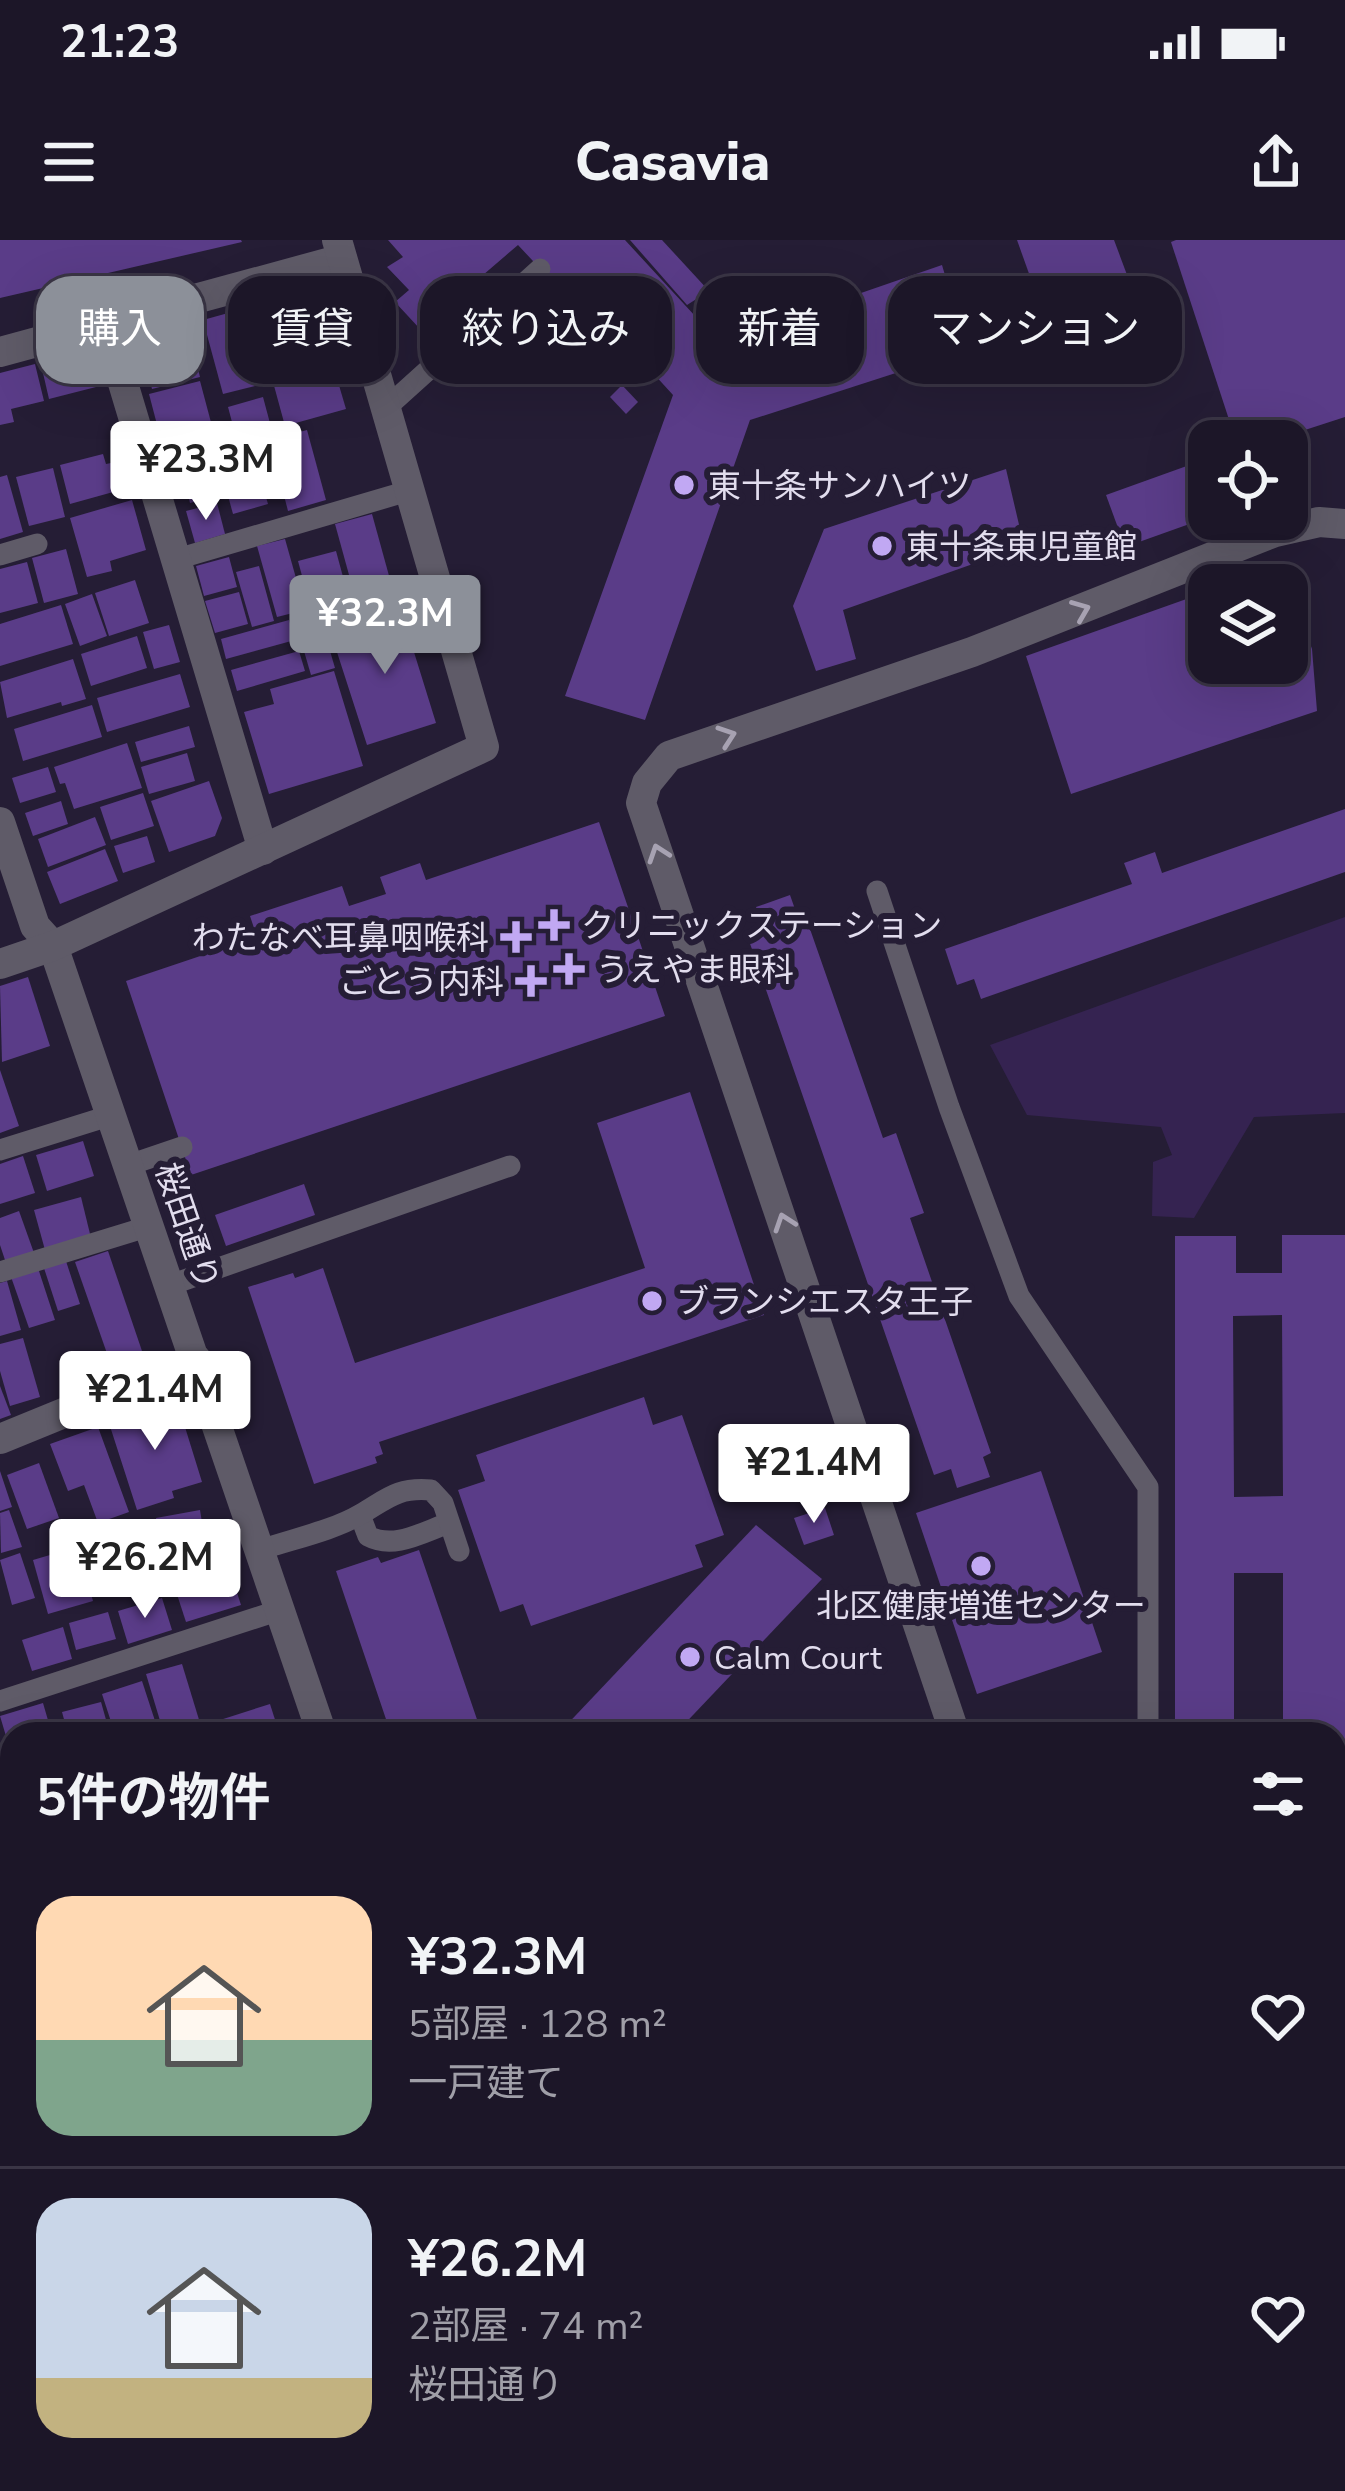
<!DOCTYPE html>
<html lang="ja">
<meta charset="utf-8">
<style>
:root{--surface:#1c1628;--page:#251f30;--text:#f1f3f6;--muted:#a09fa8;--line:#3a3545;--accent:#8c9099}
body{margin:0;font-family:"Nunito Sans","Noto Sans JP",sans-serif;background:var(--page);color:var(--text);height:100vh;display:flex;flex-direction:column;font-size:45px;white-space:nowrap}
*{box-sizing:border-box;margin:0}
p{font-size:39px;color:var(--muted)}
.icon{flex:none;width:66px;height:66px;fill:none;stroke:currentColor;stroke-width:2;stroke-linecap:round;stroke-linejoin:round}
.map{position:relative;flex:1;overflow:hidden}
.drawer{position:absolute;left:0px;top:1482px;width:1347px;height:771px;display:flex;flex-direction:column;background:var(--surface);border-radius:36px 36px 0 0;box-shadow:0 12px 48px #0002,0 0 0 3px var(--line)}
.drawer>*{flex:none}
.guide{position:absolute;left:36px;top:36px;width:1275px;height:108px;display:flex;gap:24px}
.tools{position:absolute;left:1188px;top:180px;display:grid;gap:24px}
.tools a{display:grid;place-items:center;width:120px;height:120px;border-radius:24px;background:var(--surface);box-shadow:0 12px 48px #0002,0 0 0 3px var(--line);font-size:60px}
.price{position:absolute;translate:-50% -102px;padding:0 27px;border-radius:12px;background:#fff;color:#222;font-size:39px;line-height:78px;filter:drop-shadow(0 3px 6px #0008)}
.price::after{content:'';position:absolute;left:50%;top:72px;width:36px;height:27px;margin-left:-18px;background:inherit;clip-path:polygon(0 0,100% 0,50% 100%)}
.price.current{background:var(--accent);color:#fff}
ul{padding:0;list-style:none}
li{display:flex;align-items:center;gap:36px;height:300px;padding:0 36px}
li+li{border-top:3px solid var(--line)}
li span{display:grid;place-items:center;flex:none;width:336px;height:240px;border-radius:36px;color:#555}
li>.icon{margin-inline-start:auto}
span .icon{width:144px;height:144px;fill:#fffc;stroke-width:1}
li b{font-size:51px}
h2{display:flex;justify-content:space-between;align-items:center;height:144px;padding:0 36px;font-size:51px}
.chip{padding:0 42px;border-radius:36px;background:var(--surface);box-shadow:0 12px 48px #0002,0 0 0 3px var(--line);font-size:42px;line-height:108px}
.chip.current{background:var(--accent);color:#fff}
.status{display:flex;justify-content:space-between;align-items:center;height:84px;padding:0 60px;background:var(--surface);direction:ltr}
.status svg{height:33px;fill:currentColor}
header{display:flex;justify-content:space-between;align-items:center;height:156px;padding:0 36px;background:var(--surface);font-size:54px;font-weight:800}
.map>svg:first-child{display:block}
.green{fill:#352351}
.building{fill:#5a3c88;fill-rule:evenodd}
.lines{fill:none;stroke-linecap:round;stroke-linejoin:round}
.lane{stroke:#5f5b68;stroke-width:21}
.street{stroke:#5f5b68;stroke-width:30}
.oneway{stroke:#a7a2b2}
.poi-dot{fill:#c1a8f3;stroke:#251d35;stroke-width:4.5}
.labels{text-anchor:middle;stroke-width:12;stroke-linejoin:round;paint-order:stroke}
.poi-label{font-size:33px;fill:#e2ddee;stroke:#251d35;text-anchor:start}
.street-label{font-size:33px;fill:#e2ddee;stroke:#251d35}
</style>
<div class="status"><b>21:23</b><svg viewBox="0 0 49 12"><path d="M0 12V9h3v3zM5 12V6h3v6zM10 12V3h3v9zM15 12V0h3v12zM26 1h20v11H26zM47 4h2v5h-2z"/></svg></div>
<header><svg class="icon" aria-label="menu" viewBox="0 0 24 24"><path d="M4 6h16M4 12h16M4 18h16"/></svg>Casavia<svg class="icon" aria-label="share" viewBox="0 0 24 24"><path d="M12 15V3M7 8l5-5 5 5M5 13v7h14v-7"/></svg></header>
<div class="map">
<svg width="1345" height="2251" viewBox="0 0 1345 2251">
<rect width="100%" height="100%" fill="#251d35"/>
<g class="green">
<path d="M1345,677V873L1254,877L1194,978L1152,976L1153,922L1172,915L1161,887L1027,875L990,805Z"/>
<path d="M1335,1946H1345V2040L1335,2043Z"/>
</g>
<g class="building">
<path d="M0,0H241L242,2L0,58Z"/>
<path d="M388,0H625L719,102L942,25L967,110L750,180L645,480L565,456L673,155L600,75L592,84L518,5L420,89L395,62L409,50L387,27L403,17Z"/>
<path d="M630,0H662L709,51L687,65Z"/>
<path d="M1017,0H1114L1139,67L1052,98Z"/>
<path d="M1176,0H1345V177L1271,201H1236L1171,2Z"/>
<path d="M299,55L303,70L313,67L327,117L267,133L249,69Z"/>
<path d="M538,59L578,104L545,134L504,89Z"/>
<path d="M710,67L732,88L721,99L699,77Z"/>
<path d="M239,70L259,145L223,154L203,80Z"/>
<path d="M190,79L198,109L140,124L135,106L145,90Z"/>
<path d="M70,113L90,124L96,147L49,159L40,120Z"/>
<path d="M195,117L200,137L152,149L147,129Z"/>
<path d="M35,124L44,161L11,169L14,182L0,185V133Z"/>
<path d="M333,125L346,169L285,186L273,142Z"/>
<path d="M200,141L217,205L166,219L149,154Z"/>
<path d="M622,145L638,162L626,174L610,157Z"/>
<path d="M263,157L271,187L236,197L228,167Z"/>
<path d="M307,190L326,260L288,271L270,200Z"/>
<path d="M251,206L268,264L233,274L217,216Z"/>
<path d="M103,214L106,224L116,222L124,249L70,264L60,225Z"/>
<path d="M1209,218V277L1125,307L1106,255Z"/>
<path d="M209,224L217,256L190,263L182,232Z"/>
<path d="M53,228L65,277L29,286L16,237Z"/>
<path d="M1006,229L1024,306L843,370L856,419L816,431L793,366L824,289Z"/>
<path d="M7,235L23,292L0,299V237Z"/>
<path d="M132,260L146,310L110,321L112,331L87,337L70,278Z"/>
<path d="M217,263L225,294L195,303L186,271Z"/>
<path d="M372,274L391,343L354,353L335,284Z"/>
<path d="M285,299L305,370L277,377L257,306Z"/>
<path d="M66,309L78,354L44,363L32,318Z"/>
<path d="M336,311L349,359L311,369L298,321Z"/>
<path d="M229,317L237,347L204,356L196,326Z"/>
<path d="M27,322L38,363L0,373V329Z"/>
<path d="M1282,324L1312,409L1317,471L1071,554L1026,416L1209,351V423H1287V345L1226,344Z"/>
<path d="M259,326L274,381L252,387L236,332Z"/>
<path d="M135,340L149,383L109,396L95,353Z"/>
<path d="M239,352L248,384L215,393L205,361Z"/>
<path d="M92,354L107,396L80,406L65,364Z"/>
<path d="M61,365L73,404L0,426V384Z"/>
<path d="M400,367L436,483L367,505L336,409L349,405L343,386Z"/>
<path d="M318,370L335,428L311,435L294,377Z"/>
<path d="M289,380L295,400L226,419L221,399Z"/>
<path d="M169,385L180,422L154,429L143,392Z"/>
<path d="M137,396L147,428L91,446L81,414Z"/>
<path d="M299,411L305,431L237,451L231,430Z"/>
<path d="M73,419L86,459L62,466L61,462L7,478L0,442Z"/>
<path d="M334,431L363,526L269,554L244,472L274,464L270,449Z"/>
<path d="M180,434L190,467L107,492L97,458Z"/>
<path d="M92,465L102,497L23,521L14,489Z"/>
<path d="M189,486L195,507L141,522L135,502Z"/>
<path d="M127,503L142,548L74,569L65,543L60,544L54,527Z"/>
<path d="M187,513L195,541L149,554L141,527Z"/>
<path d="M48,527L56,552L20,563L12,538Z"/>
<path d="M209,541L222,578L215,596L169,612L151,561Z"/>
<path d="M143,553L154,586L111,600L100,567Z"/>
<path d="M61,561L68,584L33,596L25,573Z"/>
<path d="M1345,569V632L981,759L974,739L957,745L945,709L1132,644L1124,623L1155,612L1162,633Z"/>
<path d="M95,577L106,605L48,627L38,599Z"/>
<path d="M599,582L665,776L191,935L126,741L257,697L250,676L342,646L349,666L386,654L380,637L420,623L426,640Z"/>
<path d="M147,596L155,622L123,633L114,606Z"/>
<path d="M105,609L118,641L60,664L47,632Z"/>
<path d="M790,655L796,672L803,669L883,898L896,893L924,973L910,978L991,1213L983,1217L990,1237L957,1248L951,1229L934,1235L746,692L762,686L756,667Z"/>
<path d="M28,737L50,806L2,822L0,746Z"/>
<path d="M0,830L19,886L0,893Z"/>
<path d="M690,852L764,1075L379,1202L383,1214L375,1217L377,1223L314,1244L248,1047L293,1033L295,1038L323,1028L355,1123L645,1028L597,883Z"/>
<path d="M83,901L94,936L47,951L36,915Z"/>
<path d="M23,916L35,953L0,964V924Z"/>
<path d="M304,944L315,975L226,1006L215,975Z"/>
<path d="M81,957L91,998L45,1010L34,970Z"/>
<path d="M19,971L34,1013L6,1023L0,1005V978Z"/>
<path d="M1282,995H1345V1909H1335V1494H1283V1333H1234V1494H1175V996H1236V1033H1282ZM1282,1075L1283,1256L1234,1257L1233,1076Z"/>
<path d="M108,1011L142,1111L110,1122L75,1022Z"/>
<path d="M65,1018L80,1064L58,1071L43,1025Z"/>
<path d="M37,1025L55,1080L29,1088L10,1034Z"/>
<path d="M7,1041L21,1090L0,1096V1043Z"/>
<path d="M23,1098L40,1157L10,1166L0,1131V1104Z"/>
<path d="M0,1146L11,1175L0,1179Z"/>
<path d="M644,1157L653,1185L682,1175L724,1295L695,1305L703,1327L531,1386L523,1364L500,1372L458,1250L485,1241L476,1215Z"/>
<path d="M176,1158L202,1242L172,1251L174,1258L137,1270L108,1180Z"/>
<path d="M98,1187L129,1272L98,1283L84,1245L68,1251L50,1204Z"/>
<path d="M39,1223L59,1278L27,1289L7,1235Z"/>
<path d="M0,1231L12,1267L0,1271Z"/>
<path d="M1041,1231L1102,1412L977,1454L916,1273Z"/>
<path d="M825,1268L834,1295L804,1305L794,1278Z"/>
<path d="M9,1270L22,1307L1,1313L0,1273Z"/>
<path d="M200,1270L206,1308L164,1317L156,1278Z"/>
<path d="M144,1282L153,1328L92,1341L82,1294Z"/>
<path d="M756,1285L822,1339L675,1494H558Z"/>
<path d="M77,1307L93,1361L48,1374L33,1320Z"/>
<path d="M419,1310L482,1494H391L336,1331L378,1317L381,1323Z"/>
<path d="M20,1313L35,1358L12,1365L0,1320Z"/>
<path d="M225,1316L241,1365L186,1382L170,1333Z"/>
<path d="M162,1358L172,1390L128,1404L118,1371Z"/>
<path d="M108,1372L116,1399L76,1410L69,1383Z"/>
<path d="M63,1387L72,1419L32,1431L22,1400Z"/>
<path d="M182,1424L200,1483L164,1494L146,1434Z"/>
<path d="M142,1441L157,1487L135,1494H115L102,1454Z"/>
<path d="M101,1462L110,1494H68L62,1472Z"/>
<path d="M43,1463L52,1494H12L11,1513L0,1476Z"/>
<path d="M270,1464L278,1489L264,1494H197L195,1488Z"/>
<path d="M2,1536L12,1586V1611L0,1613Z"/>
<path d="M12,1659V1743H10L0,1702V1662Z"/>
<path d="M12,1894V1943L7,1946L0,1931V1899Z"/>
<path d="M7,2055L12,2067V2097L0,2102V2058Z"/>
<path d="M12,2108V2183L0,2155V2114Z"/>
<path d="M12,2233V2241H34L39,2251H0V2239Z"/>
<path d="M94,2241H157L160,2248L98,2251Z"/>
<path d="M214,2241H279L281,2245L266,2251H218Z"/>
<path d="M498,2241H533L537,2251H476Z"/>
<path d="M683,2241H765V2242L739,2251H693Z"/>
<path d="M770,2241H827L818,2251H781Z"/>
</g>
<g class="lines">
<g class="lane">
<path d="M386,168L540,29"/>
<path d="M0,315L37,304"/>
<path d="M177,319L408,251"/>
<path d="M877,651L949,867L1019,1056L1148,1247V1494"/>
<path d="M0,910L112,875"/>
<path d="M129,925L182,907"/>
<path d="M0,1032L150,986"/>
<path d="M170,1045L510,926"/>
<path d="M360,1275L368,1296C394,1310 423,1292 449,1283"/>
<path d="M260,1310C292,1299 332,1291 361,1274C387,1259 397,1247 431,1250L443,1263L459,1311"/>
<path d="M0,1461L280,1370"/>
<path d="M1335,2169L1345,2165"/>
<path d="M1089,2251L1119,2241"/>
</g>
<g class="street">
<path d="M105,83L263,610"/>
<path d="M0,112L342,19"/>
<path d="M0,582L35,686L53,706L322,1494"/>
<path d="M0,724L53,706L484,507L337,0"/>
<path d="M0,1199L196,1119"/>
<path d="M955,1494L641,563L647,543L669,516L972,412L1275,292L1319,282L1345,284"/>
<path d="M0,1783L12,1821"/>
<path d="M0,1866L12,1860"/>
<path d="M1335,2095L1345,2092"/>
<path d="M183,2241L187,2251"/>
<path d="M579,2241L583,2251"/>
<path d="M343,2251L363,2241"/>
</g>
</g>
<defs><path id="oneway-chevron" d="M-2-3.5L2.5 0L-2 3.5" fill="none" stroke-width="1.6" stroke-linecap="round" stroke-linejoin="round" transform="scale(3)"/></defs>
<g class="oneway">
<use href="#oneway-chevron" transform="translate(1081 370) rotate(-22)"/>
<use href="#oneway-chevron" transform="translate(727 496) rotate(-19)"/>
<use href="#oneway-chevron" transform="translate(658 613) rotate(-109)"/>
<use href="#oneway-chevron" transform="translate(784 982) rotate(-109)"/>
</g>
<g class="poi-dot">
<circle cx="684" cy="245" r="12"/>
<circle cx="882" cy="306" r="12"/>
<path d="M548 667h12v12h12v12h-12v12h-12v-12h-12v-12h12z"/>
<path d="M510 679h12v12h12v12h-12v12h-12v-12h-12v-12h12z"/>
<path d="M563 711h12v12h12v12h-12v12h-12v-12h-12v-12h12z"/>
<path d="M525 723h12v12h12v12h-12v12h-12v-12h-12v-12h12z"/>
<circle cx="652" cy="1061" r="12"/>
<circle cx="981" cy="1326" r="12"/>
<circle cx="690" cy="1417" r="12"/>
</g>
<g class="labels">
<g class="poi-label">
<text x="708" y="257">東十条サンハイツ</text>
<text x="906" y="318">東十条東児童館</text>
<text x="581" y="697">クリニックステーション</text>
<text x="489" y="709" text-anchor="end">わたなべ耳鼻咽喉科</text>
<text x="596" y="741">うえやま眼科</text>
<text x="504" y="753" text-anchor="end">ごとう内科</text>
<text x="676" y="1073">ブランシエスタ王子</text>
<text x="981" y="1377" text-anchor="middle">北区健康増進センター</text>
<text x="714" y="1429">Calm Court</text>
</g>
<g class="street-label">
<text transform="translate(188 986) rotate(71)" y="12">桜田通り</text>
</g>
</g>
</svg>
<div class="tools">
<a><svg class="icon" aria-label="locate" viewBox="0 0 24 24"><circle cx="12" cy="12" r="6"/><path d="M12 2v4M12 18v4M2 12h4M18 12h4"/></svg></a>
<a><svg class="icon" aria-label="layers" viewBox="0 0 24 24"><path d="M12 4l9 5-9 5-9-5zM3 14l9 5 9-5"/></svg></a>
</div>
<b class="price" style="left:206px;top:283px">¥23.3M</b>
<b class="price current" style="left:385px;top:437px">¥32.3M</b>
<b class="price" style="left:155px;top:1213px">¥21.4M</b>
<b class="price" style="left:814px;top:1286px">¥21.4M</b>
<b class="price" style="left:145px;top:1381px">¥26.2M</b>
<div class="guide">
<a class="chip current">購入</a>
<a class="chip">賃貸</a>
<a class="chip">絞り込み</a>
<a class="chip">新着</a>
<a class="chip">マンション</a>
</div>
<section class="drawer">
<h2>5件の物件<svg class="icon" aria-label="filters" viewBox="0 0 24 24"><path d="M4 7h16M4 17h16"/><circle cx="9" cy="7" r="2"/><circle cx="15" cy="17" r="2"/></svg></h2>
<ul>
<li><span style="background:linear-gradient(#ffd9b3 60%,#7fa58c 0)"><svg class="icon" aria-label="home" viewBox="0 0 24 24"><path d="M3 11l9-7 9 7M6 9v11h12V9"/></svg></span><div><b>¥32.3M</b><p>5部屋 · 128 m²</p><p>一戸建て</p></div><svg class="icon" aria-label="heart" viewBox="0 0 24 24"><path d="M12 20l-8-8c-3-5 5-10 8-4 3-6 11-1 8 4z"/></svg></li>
<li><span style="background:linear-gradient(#c9d6e8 75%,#c2b280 0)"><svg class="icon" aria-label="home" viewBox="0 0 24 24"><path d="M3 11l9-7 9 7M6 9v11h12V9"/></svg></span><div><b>¥26.2M</b><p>2部屋 · 74 m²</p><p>桜田通り</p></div><svg class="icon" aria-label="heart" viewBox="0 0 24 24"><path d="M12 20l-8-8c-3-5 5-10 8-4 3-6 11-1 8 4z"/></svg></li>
</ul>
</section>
</div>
